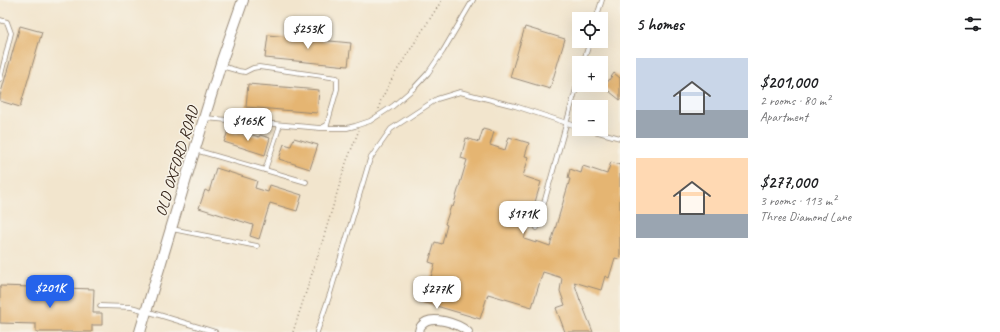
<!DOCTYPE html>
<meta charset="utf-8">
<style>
:root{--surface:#fff;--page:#f6f6f6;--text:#202124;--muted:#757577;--accent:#2563eb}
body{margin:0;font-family:Caveat,sans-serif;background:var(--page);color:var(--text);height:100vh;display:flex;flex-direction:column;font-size:15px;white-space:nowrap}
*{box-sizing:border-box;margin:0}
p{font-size:13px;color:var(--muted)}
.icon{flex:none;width:22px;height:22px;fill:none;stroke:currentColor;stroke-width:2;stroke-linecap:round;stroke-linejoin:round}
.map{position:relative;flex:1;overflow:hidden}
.sheet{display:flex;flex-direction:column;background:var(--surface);width:380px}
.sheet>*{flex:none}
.buttons{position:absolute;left:572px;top:12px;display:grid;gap:8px}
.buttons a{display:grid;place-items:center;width:36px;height:36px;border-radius:0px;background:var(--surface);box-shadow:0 4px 16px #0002;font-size:20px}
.price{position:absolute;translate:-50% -34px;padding:0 9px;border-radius:8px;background:#fff;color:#222;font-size:13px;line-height:26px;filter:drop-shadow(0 1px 2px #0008)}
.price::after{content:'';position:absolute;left:50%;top:24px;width:12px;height:9px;margin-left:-6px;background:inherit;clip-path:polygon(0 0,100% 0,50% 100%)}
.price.selected{background:var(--accent);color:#fff}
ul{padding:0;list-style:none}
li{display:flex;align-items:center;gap:12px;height:100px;padding:0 16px}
li span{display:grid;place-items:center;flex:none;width:112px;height:80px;border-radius:0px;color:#555}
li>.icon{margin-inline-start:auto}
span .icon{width:48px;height:48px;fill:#fffc;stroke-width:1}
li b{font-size:17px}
h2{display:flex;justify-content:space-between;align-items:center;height:48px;padding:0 16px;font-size:17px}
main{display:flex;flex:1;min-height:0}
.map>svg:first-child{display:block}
.building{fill:#e5b572}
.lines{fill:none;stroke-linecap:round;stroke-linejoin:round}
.service-casing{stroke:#968876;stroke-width:5.5}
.minor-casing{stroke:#968876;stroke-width:10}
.tertiary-casing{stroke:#968876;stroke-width:12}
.path{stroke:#968876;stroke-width:1.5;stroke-dasharray:1 3;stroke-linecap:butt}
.service{stroke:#fff;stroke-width:4}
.minor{stroke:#fff;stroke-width:8}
.tertiary{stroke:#fff;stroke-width:10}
.labels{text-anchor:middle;stroke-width:3;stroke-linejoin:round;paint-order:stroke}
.street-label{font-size:16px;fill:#3b2a1e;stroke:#f7f3e8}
</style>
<main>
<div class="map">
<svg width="620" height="332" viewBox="0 0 620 332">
<rect width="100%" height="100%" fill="#f7f3e8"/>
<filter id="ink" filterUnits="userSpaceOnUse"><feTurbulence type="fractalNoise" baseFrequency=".025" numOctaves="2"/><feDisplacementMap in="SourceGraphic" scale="8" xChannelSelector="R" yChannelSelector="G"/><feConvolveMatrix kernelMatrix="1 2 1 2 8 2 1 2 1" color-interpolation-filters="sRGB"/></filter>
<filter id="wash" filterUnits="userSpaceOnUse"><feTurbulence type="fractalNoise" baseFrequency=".012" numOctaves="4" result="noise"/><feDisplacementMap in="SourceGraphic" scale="16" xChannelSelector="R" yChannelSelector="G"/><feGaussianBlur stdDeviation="0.9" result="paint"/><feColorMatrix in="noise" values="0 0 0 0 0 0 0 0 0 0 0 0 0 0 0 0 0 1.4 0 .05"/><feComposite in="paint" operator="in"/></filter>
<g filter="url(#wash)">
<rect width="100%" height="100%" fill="#f2e5cd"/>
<g id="blocks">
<g class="building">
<path d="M20,26L42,32L20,107L0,101V96Z"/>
<path d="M525,27L565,39L550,89L510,77Z"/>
<path d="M268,35L351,43L348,66L265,58Z"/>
<path d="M614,73L620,78V100L604,87Z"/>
<path d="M248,84L319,90L317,113L246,107Z"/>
<path d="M483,129L494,132L490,145L505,150L509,137L529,143L525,156L529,157L523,176L541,182L524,239L536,243V241L550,246L570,179L568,178L570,169L581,173L583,166L607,174L611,162L620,165V256L619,259L615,258L609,278L605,276L601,290L574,282L580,300V299L593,332H565L556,308L565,305L560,291L562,278L543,272L532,307L488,294L480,319L423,302L435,264L429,262L435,242L442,244L447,225L445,224L451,206L453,207L467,160L461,158L466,138L479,142Z"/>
<path d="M228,131L238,134V132L249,135V134L259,137L260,135L270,138L265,155L224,142Z"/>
<path d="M294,138L318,145L310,169L279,159L284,144L291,146Z"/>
<path d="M216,168L257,181L255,188L268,192L270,185L302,195L297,211L270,203L259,239L250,236L253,225L199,208L205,190L209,192Z"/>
<path d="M0,286L94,289L93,313H102V325H92V332H36V324L0,323Z"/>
</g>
</g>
</g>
<g filter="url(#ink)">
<use href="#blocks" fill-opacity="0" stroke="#968876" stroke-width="1"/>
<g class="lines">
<defs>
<g id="service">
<path d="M596,19L602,0"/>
<path d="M0,20L7,22L11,33L0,79"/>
<path d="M583,63L590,41"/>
<path d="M221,66L239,71L245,72L253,68L259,67L337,78V89L327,125L323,127"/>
<path d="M205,118L320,128H347L355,126L370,121L393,106L414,88L428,73L443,51L473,0"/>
<path d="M587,129L620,138"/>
<path d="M195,150L265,170L280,125"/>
<path d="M265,170L306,182"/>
<path d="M537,228L579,78"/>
<path d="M172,229L257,246"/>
<path d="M100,306L131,307L146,311L215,332"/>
<path d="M317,332L330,294L370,159L391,129L437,99L460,92L515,106L579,127"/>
</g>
<path id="minor" d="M419,332C419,331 420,327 421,326C430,313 459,324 468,332"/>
<path id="tertiary" d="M140,332L206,112L222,60L243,0"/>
</defs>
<use href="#service" class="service-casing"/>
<use href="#minor" class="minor-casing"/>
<use href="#tertiary" class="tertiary-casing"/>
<g class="path">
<path d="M379,109L380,102L394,75L442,0"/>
<path d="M293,332L321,246L346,163L359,130"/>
</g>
<use href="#service" class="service"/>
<use href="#minor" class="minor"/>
<use href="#tertiary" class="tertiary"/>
</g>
</g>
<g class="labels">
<g class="street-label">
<text transform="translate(176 161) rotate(-73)" y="6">OLD OXFORD ROAD</text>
</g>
</g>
</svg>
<div class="buttons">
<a><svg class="icon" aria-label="locate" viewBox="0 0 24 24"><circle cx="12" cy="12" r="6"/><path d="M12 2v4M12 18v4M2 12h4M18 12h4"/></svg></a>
<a>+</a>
<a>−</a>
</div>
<b class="price" style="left:308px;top:50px">$253K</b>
<b class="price" style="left:248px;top:142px">$165K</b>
<b class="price" style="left:523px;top:235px">$171K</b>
<b class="price selected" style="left:50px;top:309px">$201K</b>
<b class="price" style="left:437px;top:310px">$277K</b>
</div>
<section class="sheet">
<h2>5 homes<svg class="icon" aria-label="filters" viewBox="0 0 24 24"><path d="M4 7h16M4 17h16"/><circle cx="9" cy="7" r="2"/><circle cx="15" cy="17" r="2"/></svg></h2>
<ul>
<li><span style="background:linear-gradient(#c9d6e8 65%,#9aa5b1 0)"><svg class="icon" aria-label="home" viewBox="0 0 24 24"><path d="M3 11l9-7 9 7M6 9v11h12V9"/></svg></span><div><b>$201,000</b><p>2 rooms · 80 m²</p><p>Apartment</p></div></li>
<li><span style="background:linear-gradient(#ffd9b3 70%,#9aa5b1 0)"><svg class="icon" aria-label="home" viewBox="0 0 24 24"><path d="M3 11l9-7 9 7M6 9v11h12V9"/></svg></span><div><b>$277,000</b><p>3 rooms · 113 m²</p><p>Three Diamond Lane</p></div></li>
</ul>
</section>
</main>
